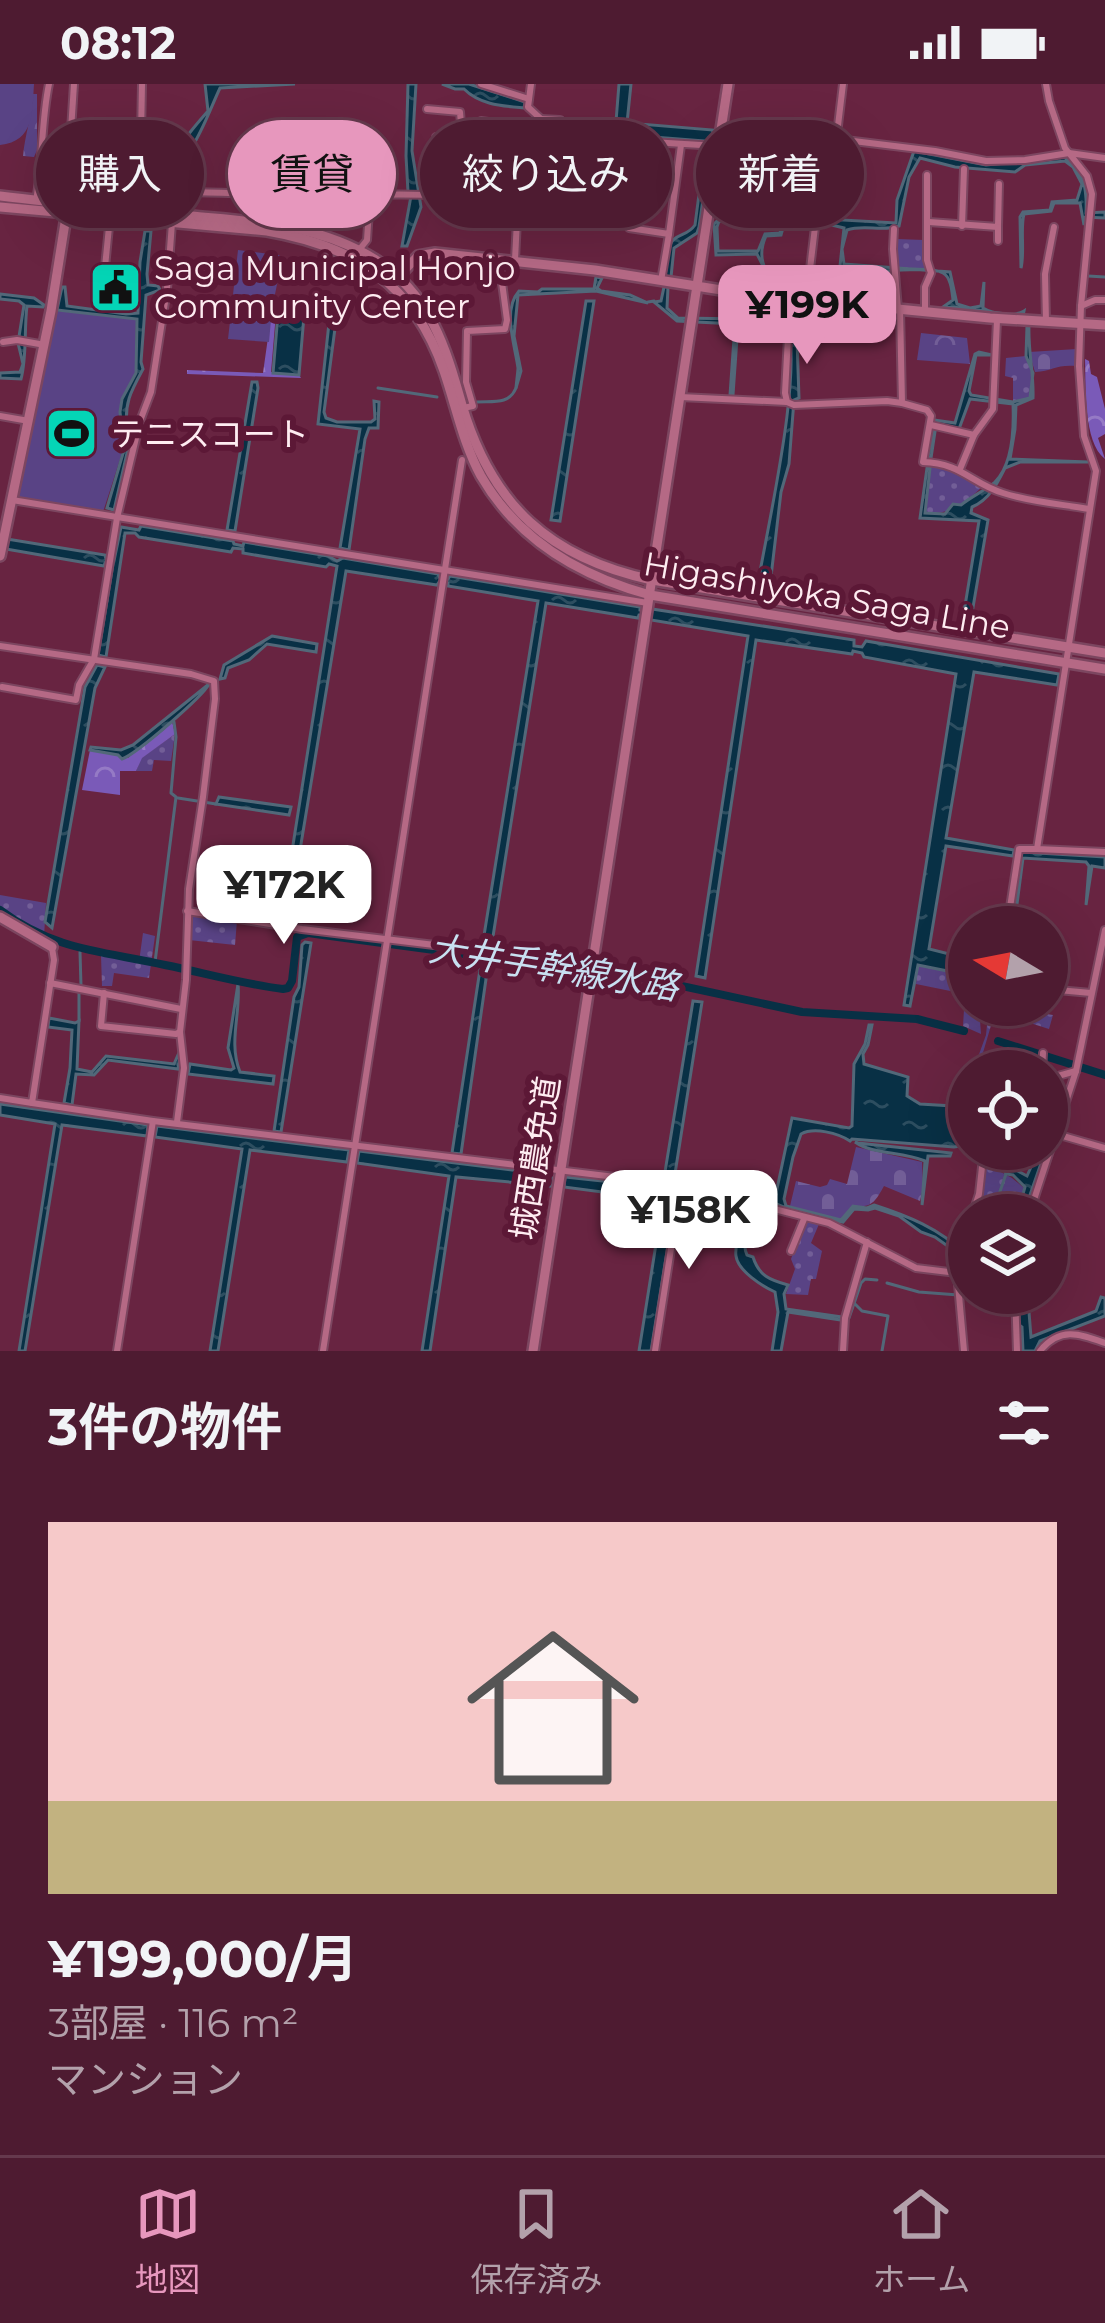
<!DOCTYPE html>
<html lang="ja">
<meta charset="utf-8">
<style>
:root{--surface:#4e1b31;--page:#552439;--text:#f1f3f6;--muted:#b3a1ab;--line:#65394d;--accent:#e797bd}
body{margin:0;font-family:Montserrat,"Noto Sans JP",sans-serif;background:var(--page);color:var(--text);height:100vh;display:flex;flex-direction:column;font-size:45px;white-space:nowrap}
*{box-sizing:border-box;margin:0}
p{font-size:39px;color:var(--muted)}
.icon{flex:none;width:66px;height:66px;fill:none;stroke:currentColor;stroke-width:2;stroke-linecap:round;stroke-linejoin:round}
.map{position:relative;height:1267px;overflow:hidden}
.details{display:flex;flex-direction:column;background:var(--surface);flex:1}
.details>*{flex:none}
.hud{position:absolute;left:36px;top:36px;width:1035px;height:108px;display:flex;gap:24px}
.needle{width:78px;rotate:280deg}
.controls{position:absolute;left:948px;top:822px;display:grid;gap:24px}
.controls a{display:grid;place-items:center;width:120px;height:120px;border-radius:50%;background:var(--surface);box-shadow:0 12px 48px #0002,0 0 0 3px var(--line);font-size:60px}
.price{position:absolute;translate:-50% -102px;padding:0 27px;border-radius:24px;background:#fff;color:#222;font-size:39px;line-height:78px;filter:drop-shadow(0 3px 6px #0008)}
.price::after{content:'';position:absolute;left:50%;top:72px;width:36px;height:27px;margin-left:-18px;background:inherit;clip-path:polygon(0 0,100% 0,50% 100%)}
.price.on{background:var(--accent);color:#111}
ul{padding:0;list-style:none}
li{display:grid;align-content:center;gap:24px;height:636px;padding:0 48px}
li+li{border-top:3px solid var(--line)}
li span{display:grid;place-items:center;height:372px;border-radius:0px;color:#555}
li>.icon{margin-inline-start:auto}
span .icon{width:216px;height:216px;fill:#fffc;stroke-width:1}
li b{font-size:51px}
h2{display:flex;justify-content:space-between;align-items:center;height:144px;padding:0 48px;font-size:51px}
.tag{padding:0 42px;border-radius:54px;background:var(--surface);box-shadow:0 12px 48px #0002,0 0 0 3px var(--line);font-size:42px;line-height:108px}
.tag.on{background:var(--accent);color:#111}
.status{display:flex;justify-content:space-between;align-items:center;height:84px;padding:0 60px;background:var(--surface);direction:ltr}
.status svg{height:33px;fill:currentColor}
.tabs{display:flex;justify-content:space-around;align-items:center;height:168px;border-top:3px solid var(--line);background:var(--surface);font-size:33px;color:var(--muted)}
.tabs a{display:grid;justify-items:center;gap:6px}
.tabs .on{color:var(--accent)}
.map>svg:first-child{display:block}
.grass{fill:url(#grass-dots)}
.forest{fill:url(#forest-crowns)}
.cemetery{fill:url(#cemetery-stones)}
.park{fill:url(#park-crowns)}
.pitch{fill:#594385}
.water{fill:url(#water-ripples);stroke:#526879;stroke-width:3}
.lines{fill:none;stroke-linecap:round;stroke-linejoin:round}
.stream{stroke:#526879;stroke-width:3}
.canal{stroke:#083045;stroke-width:8}
.minor-casing{stroke:#7c4660;stroke-width:10}
.tertiary-casing{stroke:#7c4660;stroke-width:14}
.secondary-casing{stroke:#7c4660;stroke-width:14}
.minor{stroke:#b56985;stroke-width:6}
.tertiary{stroke:#b56985;stroke-width:9}
.secondary{stroke:#b56985;stroke-width:9}
.labels{text-anchor:middle;stroke-width:12;stroke-linejoin:round;paint-order:stroke}
.poi-label{font-size:33px;fill:#feecf1;stroke:#5c1836;text-anchor:start}
.street-label{font-size:33px;fill:#feecf1;stroke:#5c1836}
.water-label{font-size:36px;font-style:italic;fill:#c8e0f1;stroke:#5c1836}
</style>
<div class="status"><b>08:12</b><svg viewBox="0 0 49 12"><path d="M0 12V9h3v3zM5 12V6h3v6zM10 12V3h3v9zM15 12V0h3v12zM26 1h20v11H26zM47 4h2v5h-2z"/></svg></div>
<div class="map">
<svg width="1105" height="1267" viewBox="0 0 1105 1267">
<defs>
<pattern id="grass-dots" width="8" height="8" patternUnits="userSpaceOnUse" patternTransform="scale(3)"><rect width="8" height="8" fill="#594385"/><path d="M2 2h.1M6 6h.1" fill="none" stroke="#725e97" stroke-width="1.8" stroke-linecap="round"/></pattern>
<pattern id="forest-crowns" width="20" height="18" patternUnits="userSpaceOnUse" patternTransform="scale(3)"><rect width="20" height="18" fill="#7a5ab8"/><path d="M2 6a3 3 0 1 1 6 0M12 15a3 3 0 1 1 6 0" fill="none" stroke="#957ac5"/></pattern>
<pattern id="cemetery-stones" width="16" height="16" patternUnits="userSpaceOnUse" patternTransform="scale(3)"><rect width="16" height="16" fill="#594385"/><path d="M2 7V4a2 2 0 0 1 4 0v3zM10 15v-3a2 2 0 0 1 4 0v3z" fill="#725e97"/></pattern>
<pattern id="park-crowns" width="20" height="18" patternUnits="userSpaceOnUse" patternTransform="scale(3)"><rect width="20" height="18" fill="#594385"/><path d="M2 6a3 3 0 1 1 6 0M12 15a3 3 0 1 1 6 0" fill="none" stroke="#725e97"/></pattern>
<pattern id="water-ripples" width="26" height="14" patternUnits="userSpaceOnUse" patternTransform="scale(3)"><rect width="26" height="14" fill="#083045"/><path d="M2 4q2-2 4 0t4 0M15 11q2-2 4 0t4 0" fill="none" stroke="#2d4e60"/></pattern>
</defs>
<rect width="100%" height="100%" fill="#682441"/>
<g class="grass">
<path d="M896,155L924,156L928,185L897,186Z"/>
<path d="M1026,272L1033,289L1030,314L1013,318V294L1005,292L1006,274Z"/>
<path d="M931,380L958,387L982,403C961,422 953,430 924,429Z"/>
<path d="M175,650L171,677L154,676L152,687H136L141,674Z"/>
<path d="M0,811L46,819L44,852L0,824Z"/>
<path d="M189,829L237,836L235,861L189,856Z"/>
<path d="M143,849L155,852L149,894L114,889L112,902H102L101,871L139,878Z"/>
<path d="M918,881L962,890L968,894L969,921H972L980,936L981,950L963,942L965,910L916,900Z"/>
<path d="M989,921L1053,931L1049,945L995,928L982,972L1034,987H973L986,951Z"/>
<path d="M984,1079L1012,1094L1024,1104L1015,1131H974Z"/>
<path d="M805,1137L819,1140L811,1159L822,1167L816,1195H811L808,1211L786,1210L795,1185L791,1175Z"/>
</g>
<g class="forest">
<path d="M286,218H290L289,229H276L271,288L299,291L301,294L187,290V286L263,289L272,225H285Z"/>
<path d="M1085,275L1089,277L1091,290L1097,293L1105,325V350L1098,354L1105,375C1083,358 1086,302 1085,275Z"/>
<path d="M172,637L175,650L142,674L136,687H120V711L82,706L90,666L128,674C140,663 165,648 172,637Z"/>
</g>
<g class="cemetery">
<path d="M1077,265V282C1056,280 1053,287 1035,288L1029,268Z"/>
<path d="M856,1063L922,1078L923,1104L920,1117L884,1102C875,1118 872,1124 853,1122L841,1136L790,1122L796,1097L820,1103L827,1101L830,1095L847,1100Z"/>
</g>
<g class="park">
<path d="M33,10H37V66L34,73L23,72C25,50 32,32 33,10Z"/>
<path d="M921,249L967,254L970,280L917,276Z"/>
</g>
<g class="pitch">
<path d="M0,0H34C32,28 35,57 0,61Z"/>
<path d="M238,166L279,171L282,176L272,225L269,258L228,255Z"/>
<path d="M57,227L136,235L135,289L121,315L119,329L123,366L103,428L16,414Z"/>
</g>
<g class="water">
<path d="M205,0H295L220,4C205,36 192,81 157,95L154,106L162,107V119L147,118L146,92C171,86 176,71 188,51C194,43 201,35 208,27Z"/>
<path d="M408,0H416L412,67L421,123L407,162H402L411,112L408,108L406,72Z"/>
<path d="M442,0H469L525,18L524,24C503,22 480,21 464,5H455Z"/>
<path d="M619,0H631L627,39L713,46L699,143L697,149L674,164L671,193L665,192C667,182 666,164 673,156C681,149 688,151 695,141L706,57L615,50Z"/>
<path d="M825,62L831,63L824,125L814,137L810,134L786,133L781,151L766,152C761,163 760,175 766,186L804,191L766,188L757,170L716,171L714,140L728,126V138L719,137L717,143L718,167H758L765,150L780,149L783,132L789,128L810,131L818,123Z"/>
<path d="M914,67L986,81L1064,73C1085,86 1087,107 1086,129L1105,128V134L1085,133L1084,141L1080,119H1054L1051,127L1024,130C1020,144 1025,169 1021,184L1020,133L1023,128L1050,126L1052,118L1077,116L1082,100L1073,83L1065,77L1025,81L1015,88L955,83L920,74L909,93L899,142C882,148 864,140 847,146L842,165L844,180L950,188L957,220L970,224L981,222L984,198L983,224C993,230 1015,233 1024,227L1023,232C997,230 967,222 943,223L953,216C952,208 951,193 943,189C931,182 889,187 874,188L868,217V186L840,182L844,144L823,139L825,135L896,139L897,116Z"/>
<path d="M145,147H151L147,190L148,201L158,202L160,206L146,211L141,278L143,285C131,307 124,319 127,345L132,347L114,426L107,424L124,366L120,328L122,315L136,289L137,235L57,226L62,203H65L67,222L126,230L138,229L140,178Z"/>
<path d="M596,193L602,194L597,204L601,207L630,211L648,219L596,207L518,211L514,252L521,287L516,304C516,302 518,287 518,284C515,261 502,226 519,207L538,208L542,205H594Z"/>
<path d="M664,203H668L667,224L678,234L748,235L786,232L797,256L799,314L794,316L789,380L781,408L770,501L758,499C767,445 806,277 785,236L780,235L738,240L733,311H730L735,240L677,237L654,218L661,217Z"/>
<path d="M0,210L34,214L44,221L43,223L27,222C24,246 27,273 21,295L0,294V289L20,288L23,280L18,259L24,221L19,217L0,215Z"/>
<path d="M586,217H594L560,437L551,436Z"/>
<path d="M294,218C309,218 328,214 337,229L324,328L326,334L337,338H371L375,335L374,317L379,318L378,344H369L365,355L349,466L340,464L360,345L318,340L330,230L293,225Z"/>
<path d="M278,230L304,232L299,291L273,289Z"/>
<path d="M1027,242H1029C1028,268 1034,289 1033,314L1016,321L1015,345L1010,375L1088,378H1020L1005,384C997,400 989,416 972,423L971,429L988,436L971,535L963,534L979,437L920,434L927,384H930L925,429L945,430L953,420L961,421C972,412 986,406 995,398C1013,380 1014,344 1013,320L970,315L959,345L936,341L931,374L928,373L934,336L955,339L975,270L979,268L992,271H976L969,307L971,311L1013,318L1030,314L1033,289L1026,272Z"/>
<path d="M252,298H257L258,304L235,447L227,446Z"/>
<path d="M141,442L233,457L234,460L243,462L244,458L328,472L337,477L343,474L438,490L440,494L448,495L450,492L640,523V526L651,528L652,525L854,556V562L862,563L866,557L1059,590L1057,601L974,588L946,754L1014,766L1013,772L946,762L929,865L969,875V897L962,890L918,881L910,922L904,921L956,590L864,573L862,569L853,567L852,570L756,556L705,894L696,892L748,552L651,536L650,532L639,531L638,534L546,519L491,865L482,864L538,517L448,502V499L439,498L437,501L346,487L288,839L281,837L337,482L329,480L326,483L243,469V465L233,464L231,468L139,453L135,449H125L106,573L98,571L113,480L105,479L104,482L6,465L7,455L105,471L106,475L114,477L121,443L139,446Z"/>
<path d="M272,552L317,560L316,568L267,560L249,576L228,584L225,594L220,595L224,581Z"/>
<path d="M97,581L105,583L95,604L52,844L45,838L85,603Z"/>
<path d="M209,600C203,612 138,669 122,675L118,671L90,666L91,663L121,666L133,661Z"/>
<path d="M219,713L291,723L289,731L216,720Z"/>
<path d="M1021,768L1105,773V784L1092,782L1086,821L1089,782L1086,778L1023,774L1014,843H1011Z"/>
<path d="M305,858L311,859L281,1048L274,1047L294,913L299,903L302,861Z"/>
<path d="M481,879L488,881L461,1070L452,1069Z"/>
<path d="M238,900C241,929 228,958 240,988L274,992L273,1000L188,990L190,980L231,986L234,984L228,964Z"/>
<path d="M693,917L702,918L674,1096L664,1094Z"/>
<path d="M49,934L75,939L79,937L77,985L92,988L106,972L174,980L181,964L178,985L108,976L94,991L76,990L72,1021L64,1019L70,984L72,946L48,943Z"/>
<path d="M869,941H872L868,961L863,970L864,980L908,993L907,1012L920,1020L969,1023V1061L954,1063L852,1055L850,1057C838,1049 814,1043 801,1050L793,1073L784,1115L786,1122L841,1136L853,1122L867,1124L874,1121C905,1131 942,1145 964,1170L962,1177H959L956,1168L935,1153L921,1148L899,1132L875,1124L868,1126L854,1125L843,1138L803,1131L774,1119L792,1034L849,1044L852,1042L854,980L865,960Z"/>
<path d="M0,1020L148,1041L147,1052L62,1041L25,1267H19L55,1040L0,1031Z"/>
<path d="M157,1042L349,1066L347,1078L250,1066L218,1267H210L242,1065L155,1053Z"/>
<path d="M855,1058L858,1059L951,1069L950,1072H928L922,1121L925,1077C902,1067 873,1071 855,1058Z"/>
<path d="M1039,1065H1046L1023,1131H1017L1025,1103L1013,1091L1006,1090L1004,1086L988,1081L987,1078L1003,1079L1027,1092Z"/>
<path d="M359,1067L552,1091L551,1102L456,1093L430,1267H422L449,1092L357,1079Z"/>
<path d="M565,1093L677,1105L651,1267H639L663,1116L564,1103Z"/>
<path d="M685,1106L767,1126L768,1130L756,1133C749,1143 741,1159 747,1171L753,1173C759,1192 770,1196 788,1201L784,1210L786,1225L842,1233L841,1236L788,1228L781,1267H772L778,1228L775,1208C762,1202 738,1187 736,1172C734,1161 742,1142 745,1130L684,1115Z"/>
<path d="M995,1209H1004L1012,1219L1029,1228L1031,1253L1096,1227L1101,1213L1105,1214V1232L1040,1257L1035,1267H1023L1022,1243L1014,1237L1011,1228Z"/>
</g>
<g class="lines">
<g class="stream">
<path d="M402,175V171"/>
<path d="M1088,192L1105,193"/>
<path d="M648,218L654,217"/>
<path d="M378,304L437,313"/>
<path d="M477,318C493,317 509,321 516,304"/>
<path d="M178,714L216,720"/>
<path d="M80,868L81,902"/>
<path d="M155,878L176,713L171,709L176,653L174,638"/>
<path d="M79,937V909"/>
<path d="M767,1127L778,1121"/>
<path d="M993,1128L1006,1090"/>
<path d="M887,1199L919,1208L998,1214"/>
<path d="M854,1219L862,1227L888,1232L882,1267"/>
<path d="M849,1234L861,1199L865,1195L877,1196"/>
</g>
<g class="canal">
<path d="M0,826C55,867 102,867 165,881C205,889 243,900 283,905L288,904L292,897L297,853L308,849L515,877L608,886L802,928L917,935L964,947"/>
<path d="M998,957L1105,991"/>
</g>
<defs>
<g id="minor">
<path d="M142,0L140,103L188,108"/>
<path d="M481,0L529,15"/>
<path d="M531,0L528,23L541,35"/>
<path d="M1046,0L1049,17L1065,64L1087,92L1092,110L1081,222L1079,282L1084,352L1096,387L1037,765L1105,768"/>
<path d="M427,25L460,28L461,40L477,42"/>
<path d="M536,44L541,35L560,36L561,52L567,53L718,62"/>
<path d="M720,46L836,59"/>
<path d="M436,53L435,67L452,70L454,75L471,77"/>
<path d="M567,53L563,90L635,98"/>
<path d="M837,55L935,67L986,77L1025,76L1069,69L1105,74"/>
<path d="M639,56L629,144L669,150L681,61"/>
<path d="M44,74L67,66L70,62L74,0"/>
<path d="M267,75L274,83L268,139"/>
<path d="M500,75L504,39"/>
<path d="M504,93L524,95"/>
<path d="M543,94L550,69"/>
<path d="M601,94L606,56"/>
<path d="M467,114L477,42L481,37L536,44L516,130"/>
<path d="M36,117C43,78 41,38 49,0"/>
<path d="M184,130L188,108C237,109 287,111 337,111C398,112 454,104 512,128L517,136L515,176"/>
<path d="M929,138L998,143L999,100"/>
<path d="M962,142L964,85"/>
<path d="M894,145L893,165L898,225"/>
<path d="M998,157V143"/>
<path d="M359,166L367,156L370,111"/>
<path d="M104,193L110,133"/>
<path d="M661,197L669,150"/>
<path d="M1081,222L1095,216H1105"/>
<path d="M900,225L902,319L927,326L931,332L923,378C961,379 971,399 1003,409C1030,418 1061,420 1089,425"/>
<path d="M925,228V203L931,189L927,176V91"/>
<path d="M1046,238L1045,190L1054,143"/>
<path d="M3,258L17,256L45,261"/>
<path d="M680,313L787,318L794,321L887,317L902,319"/>
<path d="M787,318L785,309L788,253L810,185L815,143L828,125L843,0"/>
<path d="M463,324L473,322L466,298L467,247L505,245L507,236L499,176"/>
<path d="M0,332L29,337"/>
<path d="M931,341L974,351"/>
<path d="M960,385L974,351L993,325L997,236"/>
<path d="M12,416L648,519"/>
<path d="M0,562L191,590L214,597L215,615L203,713L189,805L186,896L180,948L184,984L177,1038"/>
<path d="M2,603L76,616L79,601L94,575L117,434L140,337L151,308L167,205L172,139"/>
<path d="M187,827L302,845L592,880"/>
<path d="M1007,843L1019,765H1037"/>
<path d="M1047,871V890"/>
<path d="M50,899L181,925"/>
<path d="M1047,905L1091,909"/>
<path d="M104,909L101,942L176,950L180,948"/>
<path d="M1044,926L1045,921"/>
<path d="M1042,987L1043,969"/>
<path d="M1047,995L1076,987"/>
<path d="M0,1014L32,1019L54,876L52,864"/>
<path d="M32,1019L153,1037L681,1101L829,1139L916,1184L957,1189"/>
<path d="M1056,1050L1105,1064"/>
<path d="M972,1131L979,1110L984,1065"/>
<path d="M1029,1131L1076,987L1105,846"/>
<path d="M791,1167L804,1135"/>
<path d="M1015,1209L1017,1267"/>
<path d="M117,1267L153,1037"/>
<path d="M323,1267L462,376"/>
<path d="M655,1267L681,1101"/>
<path d="M843,1267L845,1234L867,1158"/>
<path d="M964,1267L957,1189L965,1176L969,1141"/>
<path d="M1040,1267C1060,1242 1080,1250 1105,1259"/>
</g>
<g id="tertiary">
<path d="M0,472L51,227L68,120"/>
<path d="M0,833L52,863"/>
<path d="M533,1267L728,0"/>
</g>
<g id="secondary">
<path d="M0,112C64,120 127,125 191,132C255,138 319,140 376,176C430,210 446,264 462,321C492,422 550,474 652,496L1105,569"/>
<path d="M0,123L267,147C355,162 414,200 444,287C456,322 463,359 481,392C518,456 580,492 650,511L1105,585"/>
<path d="M394,197L418,172L435,169L595,186L753,211L990,234L1105,241"/>
</g>
</defs>
<use href="#minor" class="minor-casing"/>
<use href="#tertiary" class="tertiary-casing"/>
<use href="#secondary" class="secondary-casing"/>
<use href="#minor" class="minor"/>
<use href="#tertiary" class="tertiary"/>
<use href="#secondary" class="secondary"/>
</g>
<defs>
<symbol id="civic-square" viewBox="-11 -11 22 22"><rect x="-9" y="-9" width="18" height="18" rx="4" fill="#04d5b6" stroke="#5c1836"/><path d="M-.6-6.5H3V-4.5H.6V-3L4-1V1h2V6H-6V1h2V-1L-.6-3ZM-1.2 2.5V6h2.4V2.5Z" fill="#111"/></symbol>
<symbol id="stadium-square" viewBox="-11 -11 22 22"><rect x="-9" y="-9" width="18" height="18" rx="4" fill="#04d5b6" stroke="#5c1836"/><path d="M0-5a6.5 5 0 1 0 0 10a6.5 5 0 1 0 0-10ZM-3.5-1.8h7v3.6h-7Z" fill="#111"/></symbol>
</defs>
<g fill-rule="evenodd">
<use href="#civic-square" x="86" y="174" width="59" height="59"/>
<use href="#stadium-square" x="42" y="320" width="59" height="59"/>
</g>
<g class="labels">
<g class="poi-label">
<text x="154" y="196">Saga Municipal Honjo<tspan x="154" dy="38">Community Center</tspan></text>
<text x="111" y="362">テニスコート</text>
</g>
<g class="street-label">
<text transform="translate(827 511) rotate(10)" y="12">Higashiyoka Saga Line</text>
<text transform="translate(535 1074) rotate(-81)" y="12">城西農免道</text>
</g>
<g class="water-label">
<text transform="translate(554 883) rotate(9)" y="13">大井手幹線水路</text>
</g>
</g>
</svg>
<div class="controls">
<a><svg class="needle" viewBox="-14 -14 28 28"><path d="M0-13l5 13h-10z" fill="#e53935"/><path d="M0 13l5-13h-10z" fill="#b3a1ab"/></svg></a>
<a><svg class="icon" aria-label="locate" viewBox="0 0 24 24"><circle cx="12" cy="12" r="6"/><path d="M12 2v4M12 18v4M2 12h4M18 12h4"/></svg></a>
<a><svg class="icon" aria-label="layers" viewBox="0 0 24 24"><path d="M12 4l9 5-9 5-9-5zM3 14l9 5 9-5"/></svg></a>
</div>
<b class="price on" style="left:807px;top:283px">¥199K</b>
<b class="price" style="left:284px;top:863px">¥172K</b>
<b class="price" style="left:689px;top:1188px">¥158K</b>
<div class="hud">
<a class="tag">購入</a>
<a class="tag on">賃貸</a>
<a class="tag">絞り込み</a>
<a class="tag">新着</a>
</div>
</div>
<section class="details">
<h2>3件の物件<svg class="icon" aria-label="filters" viewBox="0 0 24 24"><path d="M4 7h16M4 17h16"/><circle cx="9" cy="7" r="2"/><circle cx="15" cy="17" r="2"/></svg></h2>
<ul>
<li><span style="background:linear-gradient(#f6c9c9 75%,#c2b280 0)"><svg class="icon" aria-label="home" viewBox="0 0 24 24"><path d="M3 11l9-7 9 7M6 9v11h12V9"/></svg></span><div><b>¥199,000/月</b><p>3部屋 · 116 m²</p><p>マンション</p></div></li>
</ul>
</section>
<nav class="tabs">
<a class="on"><svg class="icon" aria-label="map" viewBox="0 0 24 24"><path d="M3 6l6-2 6 2 6-2v14l-6 2-6-2-6 2zM9 4v14M15 6v14"/></svg>地図</a>
<a><svg class="icon" aria-label="saved" viewBox="0 0 24 24"><path d="M7 4h10v16l-5-4-5 4z"/></svg>保存済み</a>
<a><svg class="icon" aria-label="home" viewBox="0 0 24 24"><path d="M3 11l9-7 9 7M6 9v11h12V9"/></svg>ホーム</a>
</nav>
